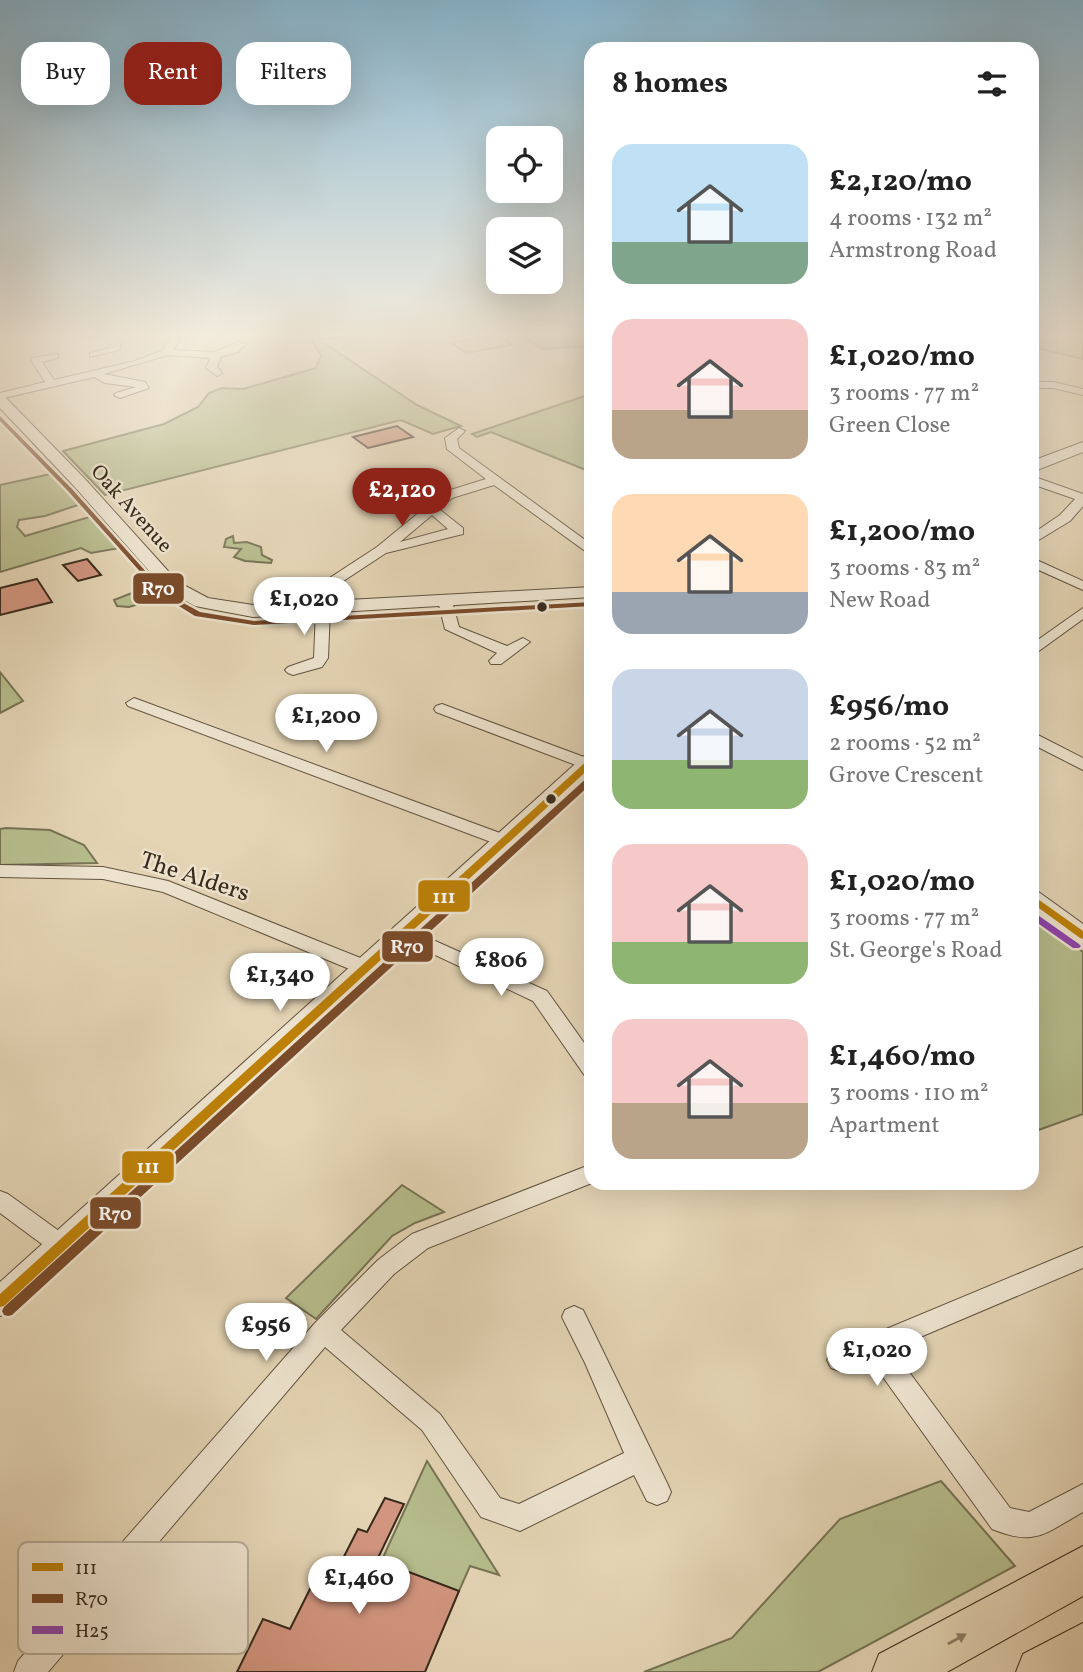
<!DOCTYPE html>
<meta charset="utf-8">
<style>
:root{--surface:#fff;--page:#f2f2f2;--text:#222;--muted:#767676;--accent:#8f2418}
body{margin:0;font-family:Vollkorn,serif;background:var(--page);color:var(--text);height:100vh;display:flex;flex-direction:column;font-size:26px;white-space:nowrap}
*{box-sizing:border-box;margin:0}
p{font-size:23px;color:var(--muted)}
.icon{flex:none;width:38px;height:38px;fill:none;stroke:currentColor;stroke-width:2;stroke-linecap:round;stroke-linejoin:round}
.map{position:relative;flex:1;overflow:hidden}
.details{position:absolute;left:584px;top:42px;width:455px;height:1148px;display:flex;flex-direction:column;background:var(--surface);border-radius:21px;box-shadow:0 7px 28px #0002}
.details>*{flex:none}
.banner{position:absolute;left:21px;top:42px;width:458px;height:63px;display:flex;gap:14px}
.fabs{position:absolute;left:486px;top:126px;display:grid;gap:14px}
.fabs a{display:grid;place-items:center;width:77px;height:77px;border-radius:14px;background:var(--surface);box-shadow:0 7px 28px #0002;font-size:35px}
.price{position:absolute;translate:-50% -60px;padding:0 16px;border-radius:24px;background:#fff;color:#222;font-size:23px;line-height:46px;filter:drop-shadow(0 2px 4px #0008)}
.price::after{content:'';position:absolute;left:50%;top:42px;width:21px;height:16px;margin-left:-10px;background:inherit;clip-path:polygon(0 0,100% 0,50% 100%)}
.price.current{background:var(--accent);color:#fff}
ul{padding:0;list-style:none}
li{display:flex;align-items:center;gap:21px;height:175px;padding:0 28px}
li span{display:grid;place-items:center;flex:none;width:196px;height:140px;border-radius:21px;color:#555}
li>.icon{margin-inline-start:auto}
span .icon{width:84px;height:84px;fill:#fffc;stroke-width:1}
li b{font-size:30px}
h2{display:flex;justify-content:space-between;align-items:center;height:84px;padding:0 28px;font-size:30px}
.chip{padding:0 24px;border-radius:21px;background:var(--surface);box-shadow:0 7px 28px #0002;font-size:24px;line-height:63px}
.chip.current{background:var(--accent);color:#fff}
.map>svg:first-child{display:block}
.green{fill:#b6bc8c;stroke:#767354;stroke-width:2}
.building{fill:#d2957f;stroke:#372a1b;stroke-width:2}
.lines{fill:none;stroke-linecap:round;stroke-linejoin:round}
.minor-casing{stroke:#625441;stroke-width:2}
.tertiary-casing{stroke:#625441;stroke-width:2}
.trunk-casing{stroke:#372a1b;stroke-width:2}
.minor{fill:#ede3ce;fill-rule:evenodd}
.tertiary{fill:#ede3ce;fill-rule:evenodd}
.trunk{fill:#e4d4b4;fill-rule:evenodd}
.bus-1-casing{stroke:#ede3ce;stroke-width:5}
.bus-2-casing{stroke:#ede3ce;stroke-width:5}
.bus-3-casing{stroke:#ede3ce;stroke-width:5}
.bus-1{fill:#bd8108;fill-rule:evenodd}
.bus-2{fill:#7a4b2a;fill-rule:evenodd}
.bus-3{fill:#8e44ad;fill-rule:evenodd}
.oneway{fill:#8e7f68}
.bus-dot{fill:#372a1b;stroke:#ede3ce;stroke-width:2.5}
.labels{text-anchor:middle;stroke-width:5;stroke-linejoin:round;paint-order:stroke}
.far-street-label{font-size:21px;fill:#372a1b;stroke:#ede3ce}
.street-label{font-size:24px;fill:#372a1b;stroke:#ede3ce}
.key{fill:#ede3ce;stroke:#b6ac98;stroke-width:2}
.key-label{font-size:19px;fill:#372a1b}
.line-badge{stroke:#ede3ce;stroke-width:2.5}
.badge-label{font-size:19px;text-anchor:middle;font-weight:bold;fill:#fff}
</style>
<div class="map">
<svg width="1083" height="1672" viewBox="0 0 1083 1672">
<rect width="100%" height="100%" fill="#e4d4b4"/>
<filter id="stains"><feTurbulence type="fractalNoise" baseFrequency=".00286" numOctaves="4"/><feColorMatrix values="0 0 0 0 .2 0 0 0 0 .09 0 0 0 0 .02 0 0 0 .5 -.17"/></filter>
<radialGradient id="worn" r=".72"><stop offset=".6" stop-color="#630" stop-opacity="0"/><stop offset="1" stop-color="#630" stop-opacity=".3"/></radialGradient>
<g class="green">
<path d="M308,333H353L346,334L348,337L318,339L417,405L461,426L433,434L401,420L105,495L63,451L164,424L198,407L209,393L222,388L243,389L316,368L321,356Z"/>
<path d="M519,333H591V346L542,349Z"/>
<path d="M1033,333H1083V359L1033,347Z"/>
<path d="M498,334L512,345L466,353L452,343Z"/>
<path d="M591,394V472L491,432L477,437L472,434Z"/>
<path d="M55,473L81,497L75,499L80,500L78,505L45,516L19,520L17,527L25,536L96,515L119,536L120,548L91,553L81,548L0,572V485Z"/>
<path d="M233,536L234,543L247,542L261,547L262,555L272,560L271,563L245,561L234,557L241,549L224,547L226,539Z"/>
<path d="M147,587H163L167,590L166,596L129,607L117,606L114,600Z"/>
<path d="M0,672L23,701L0,713Z"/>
<path d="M6,828L50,830L84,845L97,863L0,865V829Z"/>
<path d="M1032,913L1083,952V1114L1033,1132Z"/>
<path d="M402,1185L444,1212L415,1223L392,1236L316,1319L286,1298Z"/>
<path d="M427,1461L499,1575L470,1566L459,1591L381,1562Z"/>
<path d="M941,1481L1015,1566L818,1672H644L732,1638L840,1519Z"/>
</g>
<g class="building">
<path d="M397,426L413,437L368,448L353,437Z"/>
<path d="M87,559L101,575L78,581L63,565Z"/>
<path d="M37,579L52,602L0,615V588Z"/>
<path d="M385,1498L404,1504L377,1560L459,1591L425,1672H237L263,1619L290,1629L317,1575L332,1580L358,1529L367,1532Z"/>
</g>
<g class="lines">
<defs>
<g id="minor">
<path d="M102,333H112L121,344L119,350L90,357V353L109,348L111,345Z"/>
<path d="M168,333H178L180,338L174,350L216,352L237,342L246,344L238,352L221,357L217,367L222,373L217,376L206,368L210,358L168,355L104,374L145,382L149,388L120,398L114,395L116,393L136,387L105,383L94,377L0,399V393L45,382L31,360L32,358L58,354V358L42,362L54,380L135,361L163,350L170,338Z"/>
<path d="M1032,382H1053L1083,389V395L1053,388H1032Z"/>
<path d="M459,428L465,431L457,439L459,448L592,545V556L494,485L452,498L439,509L463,528V534L386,553L313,601L308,612H298L296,609L302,596L377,547L444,492L486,479L447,449L445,438ZM432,515L448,529L400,542Z"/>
<path d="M1032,476L1083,494V506L1070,521L1032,544V534L1060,515L1075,499L1032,484Z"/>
<path d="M1032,558L1083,581V590L1032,567Z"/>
<path d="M445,597L452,601L459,627L507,646L523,638L530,642L501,664H491L489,661L497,653L445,629L438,601Z"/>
<path d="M323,605L330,609L328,658L322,667L293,675L288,673L285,670L288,667L314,658L316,609Z"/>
<path d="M1083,608V619L1032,656V644Z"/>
<path d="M134,698L511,837L514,841L511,845H499L128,706L126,703Z"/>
<path d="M442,704L592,760V768L581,767L436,712L434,709L436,706Z"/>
<path d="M1032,732L1083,758V770L1032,744Z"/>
<path d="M0,865L103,867L168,881L373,963L376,968L373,973H359L163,892L103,879L0,877Z"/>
<path d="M404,927L547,991L592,1054V1079L585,1076L533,1001L397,937L395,933L397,929Z"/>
<path d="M592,1164V1183L428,1248L394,1274L341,1330L440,1414L500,1498L519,1504L624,1453L585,1363L562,1317L565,1310L574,1306L583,1310L667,1483L671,1492L667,1501L657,1505L647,1501L634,1475L520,1531L481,1517L422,1430L325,1347L48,1672H14L18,1661L315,1323L378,1260L412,1234Z"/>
<path d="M0,1191L8,1194L70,1239L74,1246L70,1253L62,1256L54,1253L0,1213Z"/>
<path d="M1083,1247V1268L892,1349L1010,1508L1029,1512L1083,1484V1512C1045,1533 1036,1547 992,1529L870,1359L840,1371L831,1368L827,1360L831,1352Z"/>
</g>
<g id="tertiary">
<path d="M0,396L5,397L85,479L178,582L208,598L253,605L592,587V597L253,617L195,606L166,590L73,485L0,408Z"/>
<path d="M1083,442V452L1032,472V461Z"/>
<path d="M592,755V773L11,1312L0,1316V1282L584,756Z"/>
<path d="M1032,890L1040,893L1083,924V944L1074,942L1032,910Z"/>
</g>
<g id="trunk">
<path d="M1083,1546V1596L947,1672H872L879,1654Z"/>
<path d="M1083,1623V1672H1016L1023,1654Z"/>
</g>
</defs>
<use href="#minor" class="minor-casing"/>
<use href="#tertiary" class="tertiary-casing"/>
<use href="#trunk" class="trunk-casing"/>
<use href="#minor" class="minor"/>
<use href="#tertiary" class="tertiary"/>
<use href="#trunk" class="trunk"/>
<defs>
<g id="bus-1">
<path d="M589,759H592V766L4,1306L0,1307V1294Z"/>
<path d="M1032,895L1083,931V939L1080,938L1032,903Z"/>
</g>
<g id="bus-2">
<path d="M0,416L72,489L165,593L200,612L254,621L592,602V606L254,625L195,616L161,595L68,491L0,421Z"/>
<path d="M589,776H592V783L12,1315L8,1316L4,1315L2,1311L4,1307Z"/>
</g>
<path id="bus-3" d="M1032,911L1079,944L1081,946L1079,948H1073L1032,919Z"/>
</defs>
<use href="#bus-1" class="bus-1-casing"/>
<use href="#bus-2" class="bus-2-casing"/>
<use href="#bus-3" class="bus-3-casing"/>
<use href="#bus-1" class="bus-1"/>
<use href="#bus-2" class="bus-2"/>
<use href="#bus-3" class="bus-3"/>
</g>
<defs><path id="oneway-solid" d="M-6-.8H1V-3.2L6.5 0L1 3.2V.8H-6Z" transform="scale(1.75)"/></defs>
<use class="oneway" href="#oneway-solid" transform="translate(957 1639) rotate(-29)"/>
<linearGradient id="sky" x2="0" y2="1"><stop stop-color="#87b6d0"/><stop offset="0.59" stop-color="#f3ecdd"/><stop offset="1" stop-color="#f3ecdd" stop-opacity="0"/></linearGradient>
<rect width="1083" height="567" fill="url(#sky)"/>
<g class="bus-dot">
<circle cx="542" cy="607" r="6"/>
<circle cx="551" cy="799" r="6"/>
</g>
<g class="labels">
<g class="far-street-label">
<text transform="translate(132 508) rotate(48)" y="7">Oak Avenue</text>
</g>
<g class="street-label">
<text transform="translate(195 876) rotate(18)" y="8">The Alders</text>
</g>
</g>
<rect x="18" y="1542" width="230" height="112" rx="10" class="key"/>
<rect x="32" y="1563" width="31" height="8" fill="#bd8108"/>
<rect x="32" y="1594" width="31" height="9" fill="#7a4b2a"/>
<rect x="32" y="1626" width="31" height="8" fill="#8e44ad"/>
<g class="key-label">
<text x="75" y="1574">111</text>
<text x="75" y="1605">R70</text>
<text x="75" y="1637">H25</text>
</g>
<g class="line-badge">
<rect x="132" y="572" width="53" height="33" rx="7" fill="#7a4b2a"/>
<rect x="417" y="879" width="54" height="34" rx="7" fill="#bd8108"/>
<rect x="381" y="930" width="53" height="33" rx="7" fill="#7a4b2a"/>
<rect x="121" y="1150" width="54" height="34" rx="7" fill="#bd8108"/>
<rect x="89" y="1196" width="53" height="34" rx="7" fill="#7a4b2a"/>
</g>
<g class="badge-label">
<text x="158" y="595">R70</text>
<text x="444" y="903">111</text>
<text x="407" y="953">R70</text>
<text x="148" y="1173">111</text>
<text x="115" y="1220">R70</text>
</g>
<rect width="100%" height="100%" filter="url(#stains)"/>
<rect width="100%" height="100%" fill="url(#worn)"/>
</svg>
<div class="fabs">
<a><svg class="icon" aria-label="locate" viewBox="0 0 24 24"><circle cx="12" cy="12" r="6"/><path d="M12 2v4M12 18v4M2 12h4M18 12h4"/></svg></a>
<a><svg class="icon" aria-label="layers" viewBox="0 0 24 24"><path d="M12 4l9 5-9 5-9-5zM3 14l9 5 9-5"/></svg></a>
</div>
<b class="price current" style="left:402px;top:528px">£2,120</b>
<b class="price" style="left:304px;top:637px">£1,020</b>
<b class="price" style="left:326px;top:754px">£1,200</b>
<b class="price" style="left:501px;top:998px">£806</b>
<b class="price" style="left:280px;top:1013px">£1,340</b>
<b class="price" style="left:266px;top:1363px">£956</b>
<b class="price" style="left:877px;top:1388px">£1,020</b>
<b class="price" style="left:359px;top:1616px">£1,460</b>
<div class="banner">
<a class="chip">Buy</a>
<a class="chip current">Rent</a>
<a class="chip">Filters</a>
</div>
<section class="details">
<h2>8 homes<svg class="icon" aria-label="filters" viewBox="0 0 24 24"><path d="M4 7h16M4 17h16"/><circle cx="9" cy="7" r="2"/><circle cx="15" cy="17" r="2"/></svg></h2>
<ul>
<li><span style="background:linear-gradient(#bfe0f5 70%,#7fa58c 0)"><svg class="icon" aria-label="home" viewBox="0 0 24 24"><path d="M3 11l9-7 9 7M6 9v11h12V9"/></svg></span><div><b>£2,120/mo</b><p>4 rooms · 132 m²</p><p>Armstrong Road</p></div></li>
<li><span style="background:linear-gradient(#f6c9c9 65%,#b9a48a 0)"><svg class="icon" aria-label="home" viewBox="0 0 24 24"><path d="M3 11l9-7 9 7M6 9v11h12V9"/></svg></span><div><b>£1,020/mo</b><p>3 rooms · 77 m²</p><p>Green Close</p></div></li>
<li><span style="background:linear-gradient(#ffd9b3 70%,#9aa5b1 0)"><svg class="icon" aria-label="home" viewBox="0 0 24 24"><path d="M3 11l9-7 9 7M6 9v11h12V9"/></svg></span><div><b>£1,200/mo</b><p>3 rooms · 83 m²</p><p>New Road</p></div></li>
<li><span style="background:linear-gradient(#c9d6e8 65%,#8fb573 0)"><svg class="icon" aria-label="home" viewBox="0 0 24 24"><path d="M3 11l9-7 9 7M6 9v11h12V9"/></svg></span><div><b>£956/mo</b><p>2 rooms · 52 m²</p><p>Grove Crescent</p></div></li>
<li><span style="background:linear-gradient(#f6c9c9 70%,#8fb573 0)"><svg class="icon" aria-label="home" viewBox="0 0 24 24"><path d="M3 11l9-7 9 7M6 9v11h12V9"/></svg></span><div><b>£1,020/mo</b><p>3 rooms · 77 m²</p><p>St. George's Road</p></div></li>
<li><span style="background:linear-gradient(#f6c9c9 60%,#b9a48a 0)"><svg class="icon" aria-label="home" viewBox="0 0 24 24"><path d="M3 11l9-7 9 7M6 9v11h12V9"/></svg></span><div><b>£1,460/mo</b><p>3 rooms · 110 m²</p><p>Apartment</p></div></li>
</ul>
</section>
</div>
